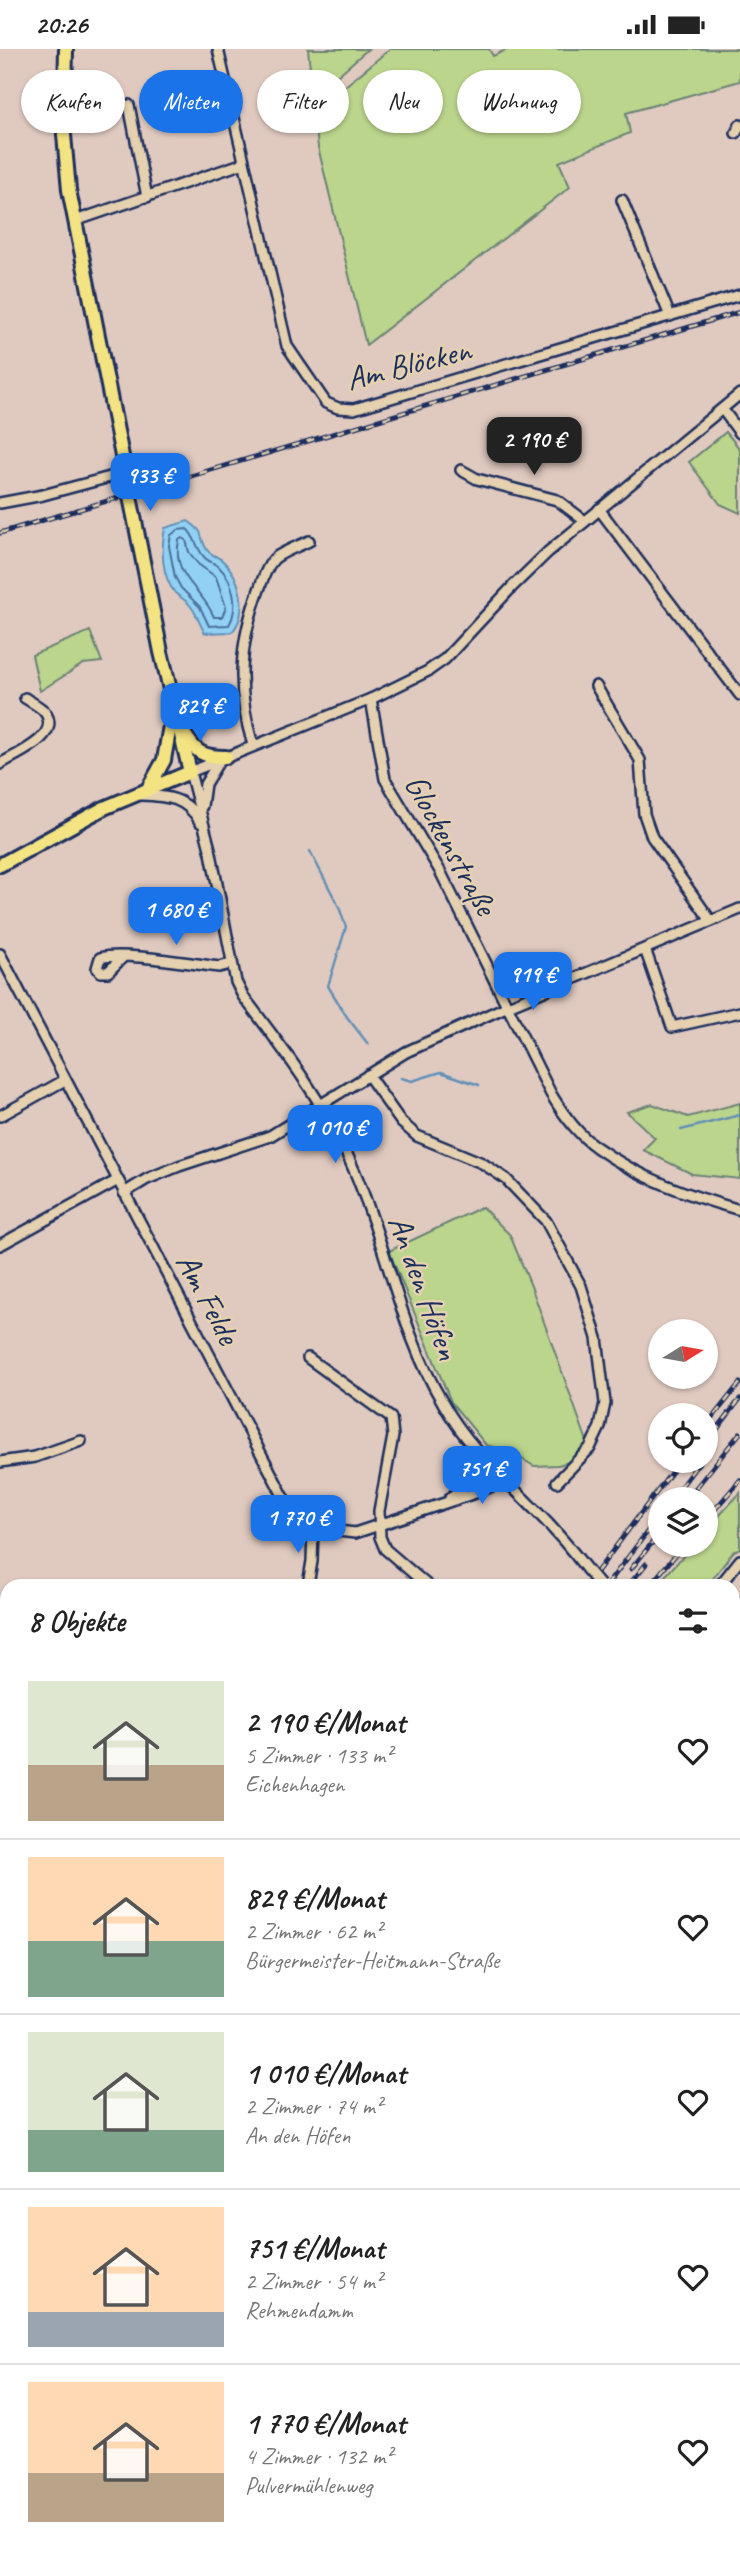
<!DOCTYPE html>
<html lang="de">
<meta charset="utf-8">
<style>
:root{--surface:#fff;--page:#f6f6f6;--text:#222;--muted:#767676;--line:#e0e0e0;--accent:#1a73e8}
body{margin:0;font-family:Caveat,sans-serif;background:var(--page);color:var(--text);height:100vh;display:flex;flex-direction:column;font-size:26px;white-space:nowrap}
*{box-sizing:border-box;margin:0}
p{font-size:23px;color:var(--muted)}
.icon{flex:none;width:38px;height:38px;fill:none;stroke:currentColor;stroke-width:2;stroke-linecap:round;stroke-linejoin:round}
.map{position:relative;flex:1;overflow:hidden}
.sheet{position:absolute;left:0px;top:1530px;width:740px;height:975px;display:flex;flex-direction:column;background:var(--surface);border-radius:21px 21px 0 0;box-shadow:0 2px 5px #0004}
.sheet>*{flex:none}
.hud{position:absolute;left:21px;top:21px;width:698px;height:63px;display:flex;gap:14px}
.needle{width:46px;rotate:79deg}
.tools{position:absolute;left:648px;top:1270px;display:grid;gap:14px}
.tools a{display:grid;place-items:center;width:70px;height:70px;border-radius:50%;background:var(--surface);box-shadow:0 2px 5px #0004;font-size:35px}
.price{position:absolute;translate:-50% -60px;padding:0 16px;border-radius:14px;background:var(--accent);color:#fff;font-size:23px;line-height:46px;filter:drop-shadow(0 2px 4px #0008)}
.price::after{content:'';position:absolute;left:50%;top:42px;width:21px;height:16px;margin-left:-10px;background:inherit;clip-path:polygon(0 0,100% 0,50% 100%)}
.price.active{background:#222;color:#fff}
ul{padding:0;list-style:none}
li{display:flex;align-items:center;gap:21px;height:175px;padding:0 28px}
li+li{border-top:2px solid var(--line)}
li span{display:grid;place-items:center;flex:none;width:196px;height:140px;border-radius:0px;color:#555}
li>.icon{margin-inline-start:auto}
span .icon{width:84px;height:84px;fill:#fffc;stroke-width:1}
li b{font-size:30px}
h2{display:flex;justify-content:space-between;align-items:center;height:84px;padding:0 28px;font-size:30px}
.pill{padding:0 24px;border-radius:32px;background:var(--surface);box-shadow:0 2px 5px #0004;font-size:24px;line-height:63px}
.pill.active{background:var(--accent);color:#fff}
.status{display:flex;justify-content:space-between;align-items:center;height:49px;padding:0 35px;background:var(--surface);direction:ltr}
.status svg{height:19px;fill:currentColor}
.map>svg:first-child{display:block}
.green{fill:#bbd58c;stroke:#6b8275;stroke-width:2}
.water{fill:#92d1f3;stroke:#6290b7;stroke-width:2}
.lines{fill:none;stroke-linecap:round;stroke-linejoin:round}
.shore{stroke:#4b709a;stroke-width:2}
.stream{stroke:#6290b7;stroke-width:2.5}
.canal{stroke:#92d1f3;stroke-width:10}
.minor-casing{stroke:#1b2f5e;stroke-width:14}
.major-casing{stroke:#1b2f5e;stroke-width:18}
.highway-casing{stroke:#1b2f5e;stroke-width:19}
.minor{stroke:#e5d0af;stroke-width:9}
.major{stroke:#f4e382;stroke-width:12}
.highway{stroke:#f4e382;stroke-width:14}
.rail-casing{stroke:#1b2f5e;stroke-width:5}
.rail{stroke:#e5d0af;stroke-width:2.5;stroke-dasharray:8;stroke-linecap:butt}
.minor-bridge-casing{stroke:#1b2f5e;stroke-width:14;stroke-linecap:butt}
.minor-bridge{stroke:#e5d0af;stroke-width:9}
.labels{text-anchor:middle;stroke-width:5;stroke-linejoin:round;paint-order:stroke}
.street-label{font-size:33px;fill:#1b2f5e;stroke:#e5d0af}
</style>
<div class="status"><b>20:26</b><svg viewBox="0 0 49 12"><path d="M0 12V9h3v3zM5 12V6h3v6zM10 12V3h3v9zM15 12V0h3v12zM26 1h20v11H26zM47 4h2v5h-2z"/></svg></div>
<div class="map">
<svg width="740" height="2504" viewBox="0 0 740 2504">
<rect width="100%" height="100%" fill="#e0cac0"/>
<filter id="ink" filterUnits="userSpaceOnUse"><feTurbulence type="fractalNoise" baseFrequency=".0143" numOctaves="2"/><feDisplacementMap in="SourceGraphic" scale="14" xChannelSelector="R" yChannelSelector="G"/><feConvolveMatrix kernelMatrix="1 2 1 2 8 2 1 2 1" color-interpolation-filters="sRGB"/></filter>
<g filter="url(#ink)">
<g class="green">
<path d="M308,0H368L313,48Z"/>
<path d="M390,0H489L493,7L508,0H740V32L626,64L630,84L559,113L570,138L366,296L318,98L314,63Z"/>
<path d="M726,383L740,400V464L720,455L689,413Z"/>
<path d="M90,582L102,613L83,615L40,642L32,606Z"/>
<path d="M740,1054V1130L692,1125L643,1101L655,1089L627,1063L652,1055L688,1068Z"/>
<path d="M482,1158L510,1186L531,1237L588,1395L573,1412L558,1416L534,1417L508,1402L486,1396L451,1353L389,1202Z"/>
<path d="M740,1444V1499L734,1502L708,1536H657L693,1496H705V1482Z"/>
<path d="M29,2497H230L232,2504H25Z"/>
</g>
<path class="water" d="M188,472C192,475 198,479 200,483C203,491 203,497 209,503C213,507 219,508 223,512C241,528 249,564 232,583L205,584C200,576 197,566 192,559C188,552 181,549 175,544C161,526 161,499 165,479Z"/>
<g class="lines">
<g class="shore">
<path d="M187,480C196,488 196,500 205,509C209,513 215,514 219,518C234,532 239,559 229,576L209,577L200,558L181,539L175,528L169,497L171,486L178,481Z"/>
<path d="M182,489L186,491L189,503L198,515L216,528L226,558L222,568H214C202,539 171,527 179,491Z"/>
</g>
<g class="stream">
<path d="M310,802L339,858L346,878L328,937L347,968L368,995"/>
<path d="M401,1029L412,1032L441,1023L479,1036"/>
<path d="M681,1081L740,1066"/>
<path d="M188,2497L195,2504"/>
<path d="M382,2497L389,2504"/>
<path d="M575,2497L581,2504"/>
<path d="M170,2504L177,2497"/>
<path d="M257,2504L264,2497"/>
<path d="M474,2504L482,2497"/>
</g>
<g class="canal">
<path d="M733,1811L740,1805"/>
<path d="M0,2067L7,2065"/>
</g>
<defs>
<g id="minor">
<path d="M218,0L287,297L326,354L338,359L354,360L740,246"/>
<path d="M129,56L147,148"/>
<path d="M736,84L740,76"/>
<path d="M622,151L670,267"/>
<path d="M75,172L244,114"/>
<path d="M723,361L740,384"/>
<path d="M461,421L477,430L557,451L585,472"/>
<path d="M0,454L43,446L125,424"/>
<path d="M599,460L740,646"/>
<path d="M596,637L640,711L644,765L652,788L711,872"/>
<path d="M371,650L385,730L440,822L551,1045C563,1065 577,1085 596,1098C639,1129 690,1147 740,1161"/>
<path d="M253,696C236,640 239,593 260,538C263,529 268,515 275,509C284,502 299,497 309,492"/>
<path d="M0,715C16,705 64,687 44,662C39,657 31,653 25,649"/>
<path d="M141,746C166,747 187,748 200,773"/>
<path d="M202,757L205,735L219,712"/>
<path d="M645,900L672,978L740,963"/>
<path d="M0,905L291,1462L313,1479L355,1484L478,1443L492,1437L501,1428"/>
<path d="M123,908L108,923H101L97,919L100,909C121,902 193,915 219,918L231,915"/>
<path d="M368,1026L401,1073L417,1087L482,1114L506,1130L546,1172L581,1237L597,1289L605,1354L600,1378L590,1399L557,1433"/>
<path d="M0,1067L65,1031"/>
<path d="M124,1144L147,1130L179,1117L270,1087L406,1003L508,957L740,860"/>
<path d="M0,1196L118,1131"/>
<path d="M308,1309L391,1369L393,1387L379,1462L380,1488L385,1500L427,1536"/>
<path d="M0,1413L35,1408L81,1392"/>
<path d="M450,1449L489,1417"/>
<path d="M588,1522C572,1501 555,1481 536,1462C502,1427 467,1397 443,1354C400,1282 387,1197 354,1121C327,1057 285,1002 243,947L236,933L211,804L190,723L371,650L428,622L445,610L513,537L548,503L740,345"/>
<path d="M308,1536L312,1512L313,1479"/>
<path d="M720,1536L740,1511"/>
<path d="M733,1560L740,1553"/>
<path d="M0,1590L7,1592"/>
<path d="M0,1819L7,1820"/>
<path d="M733,1834L740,1829"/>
<path d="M0,1929L7,1925"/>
<path d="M733,2004L740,2010"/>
<path d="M0,2080L7,2078"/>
<path d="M733,2126L740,2123"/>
<path d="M733,2140L740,2158"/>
<path d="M586,2497L592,2504"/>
<path d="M15,2504L19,2497"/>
</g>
<g id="major">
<path d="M183,682C195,703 201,708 226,708"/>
<path d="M148,740L164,711L172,665"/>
<path d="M0,816L104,759L190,723L161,603L69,141L64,86L66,0"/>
</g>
<g id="highway">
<path d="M0,1750L7,1751"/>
<path d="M0,1774L7,1775"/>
<path d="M733,1820L740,1821"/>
<path d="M733,1843L740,1844"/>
</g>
</defs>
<use href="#minor" class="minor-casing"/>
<use href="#major" class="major-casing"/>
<use href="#highway" class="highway-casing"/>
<use href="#minor" class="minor"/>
<use href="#major" class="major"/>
<use href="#highway" class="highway"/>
<defs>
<g id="rail">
<path d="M0,484L740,263"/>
<path d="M705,1378L740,1334"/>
<path d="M705,1396L740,1350"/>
<path d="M671,1451L700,1412"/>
<path d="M686,1451L740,1384"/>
<path d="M705,1472L740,1431"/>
<path d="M631,1520L660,1484"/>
<path d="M587,1536L680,1412"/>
<path d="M607,1536L660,1466"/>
<path d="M629,1536L646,1515"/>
<path d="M650,1536L684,1496"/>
<path d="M0,2198L7,2192"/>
<path d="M0,2414L7,2401"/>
<path d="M0,2440L7,2428"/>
<path d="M0,2482L7,2469"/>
</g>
</defs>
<use href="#rail" class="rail-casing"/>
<use href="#rail" class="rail"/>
<defs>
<path id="minor-bridge" d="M588,1522L600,1536"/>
</defs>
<use href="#minor-bridge" class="minor-bridge-casing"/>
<use href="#minor-bridge" class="minor-bridge"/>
</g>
</g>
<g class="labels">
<g class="street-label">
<text transform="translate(408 314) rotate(-14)" y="12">Am Blöcken</text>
<text transform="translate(452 795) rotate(61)" y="12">Glockenstraße</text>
<text transform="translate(425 1238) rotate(70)" y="12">An den Höfen</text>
<text transform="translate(209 1249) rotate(62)" y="12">Am Felde</text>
</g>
</g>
</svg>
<div class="tools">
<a><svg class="needle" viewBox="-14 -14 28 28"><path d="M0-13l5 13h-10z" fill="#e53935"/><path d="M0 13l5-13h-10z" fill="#767676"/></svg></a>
<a><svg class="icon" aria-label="locate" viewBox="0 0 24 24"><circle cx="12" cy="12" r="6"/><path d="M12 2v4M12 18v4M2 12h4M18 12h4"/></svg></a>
<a><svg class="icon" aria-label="layers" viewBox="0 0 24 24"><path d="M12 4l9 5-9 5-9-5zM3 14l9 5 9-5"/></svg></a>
</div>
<b class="price active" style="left:534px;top:428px">2 190 €</b>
<b class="price" style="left:150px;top:464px">933 €</b>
<b class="price" style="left:200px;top:694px">829 €</b>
<b class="price" style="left:176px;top:898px">1 680 €</b>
<b class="price" style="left:533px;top:963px">919 €</b>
<b class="price" style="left:335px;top:1116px">1 010 €</b>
<b class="price" style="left:482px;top:1457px">751 €</b>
<b class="price" style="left:298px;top:1506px">1 770 €</b>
<div class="hud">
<a class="pill">Kaufen</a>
<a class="pill active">Mieten</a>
<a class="pill">Filter</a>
<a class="pill">Neu</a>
<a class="pill">Wohnung</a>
</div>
<section class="sheet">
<h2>8 Objekte<svg class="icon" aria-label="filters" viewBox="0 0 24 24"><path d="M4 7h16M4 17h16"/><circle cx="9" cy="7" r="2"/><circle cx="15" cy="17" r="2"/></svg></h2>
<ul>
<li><span style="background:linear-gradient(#dfe7d0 60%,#b9a48a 0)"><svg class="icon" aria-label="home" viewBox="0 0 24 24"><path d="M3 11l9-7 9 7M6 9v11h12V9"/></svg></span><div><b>2 190 €/Monat</b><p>5 Zimmer · 133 m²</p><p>Eichenhagen</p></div><svg class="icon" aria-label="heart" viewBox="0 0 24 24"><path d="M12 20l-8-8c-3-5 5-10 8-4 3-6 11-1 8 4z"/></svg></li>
<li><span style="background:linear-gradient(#ffd9b3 60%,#7fa58c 0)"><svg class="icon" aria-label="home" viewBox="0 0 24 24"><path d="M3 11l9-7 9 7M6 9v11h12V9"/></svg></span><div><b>829 €/Monat</b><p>2 Zimmer · 62 m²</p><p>Bürgermeister-Heitmann-Straße</p></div><svg class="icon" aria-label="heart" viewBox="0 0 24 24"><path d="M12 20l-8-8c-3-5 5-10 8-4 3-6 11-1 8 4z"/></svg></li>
<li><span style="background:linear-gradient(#dfe7d0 70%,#7fa58c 0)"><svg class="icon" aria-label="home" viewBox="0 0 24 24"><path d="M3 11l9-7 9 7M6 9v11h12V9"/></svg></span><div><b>1 010 €/Monat</b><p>2 Zimmer · 74 m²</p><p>An den Höfen</p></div><svg class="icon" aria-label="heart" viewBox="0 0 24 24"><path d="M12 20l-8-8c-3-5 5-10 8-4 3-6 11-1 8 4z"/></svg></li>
<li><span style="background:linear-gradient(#ffd9b3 75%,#9aa5b1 0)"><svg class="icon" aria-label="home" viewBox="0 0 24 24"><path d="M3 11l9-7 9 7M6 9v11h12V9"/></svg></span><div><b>751 €/Monat</b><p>2 Zimmer · 54 m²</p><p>Rehmendamm</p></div><svg class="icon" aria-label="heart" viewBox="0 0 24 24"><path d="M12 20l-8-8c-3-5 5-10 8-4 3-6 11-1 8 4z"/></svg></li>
<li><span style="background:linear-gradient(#ffd9b3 65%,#b9a48a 0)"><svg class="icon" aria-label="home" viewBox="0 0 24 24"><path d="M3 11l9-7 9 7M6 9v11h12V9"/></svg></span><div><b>1 770 €/Monat</b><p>4 Zimmer · 132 m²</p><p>Pulvermühlenweg</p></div><svg class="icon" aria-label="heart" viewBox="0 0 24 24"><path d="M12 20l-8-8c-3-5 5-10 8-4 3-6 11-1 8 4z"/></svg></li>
</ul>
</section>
</div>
